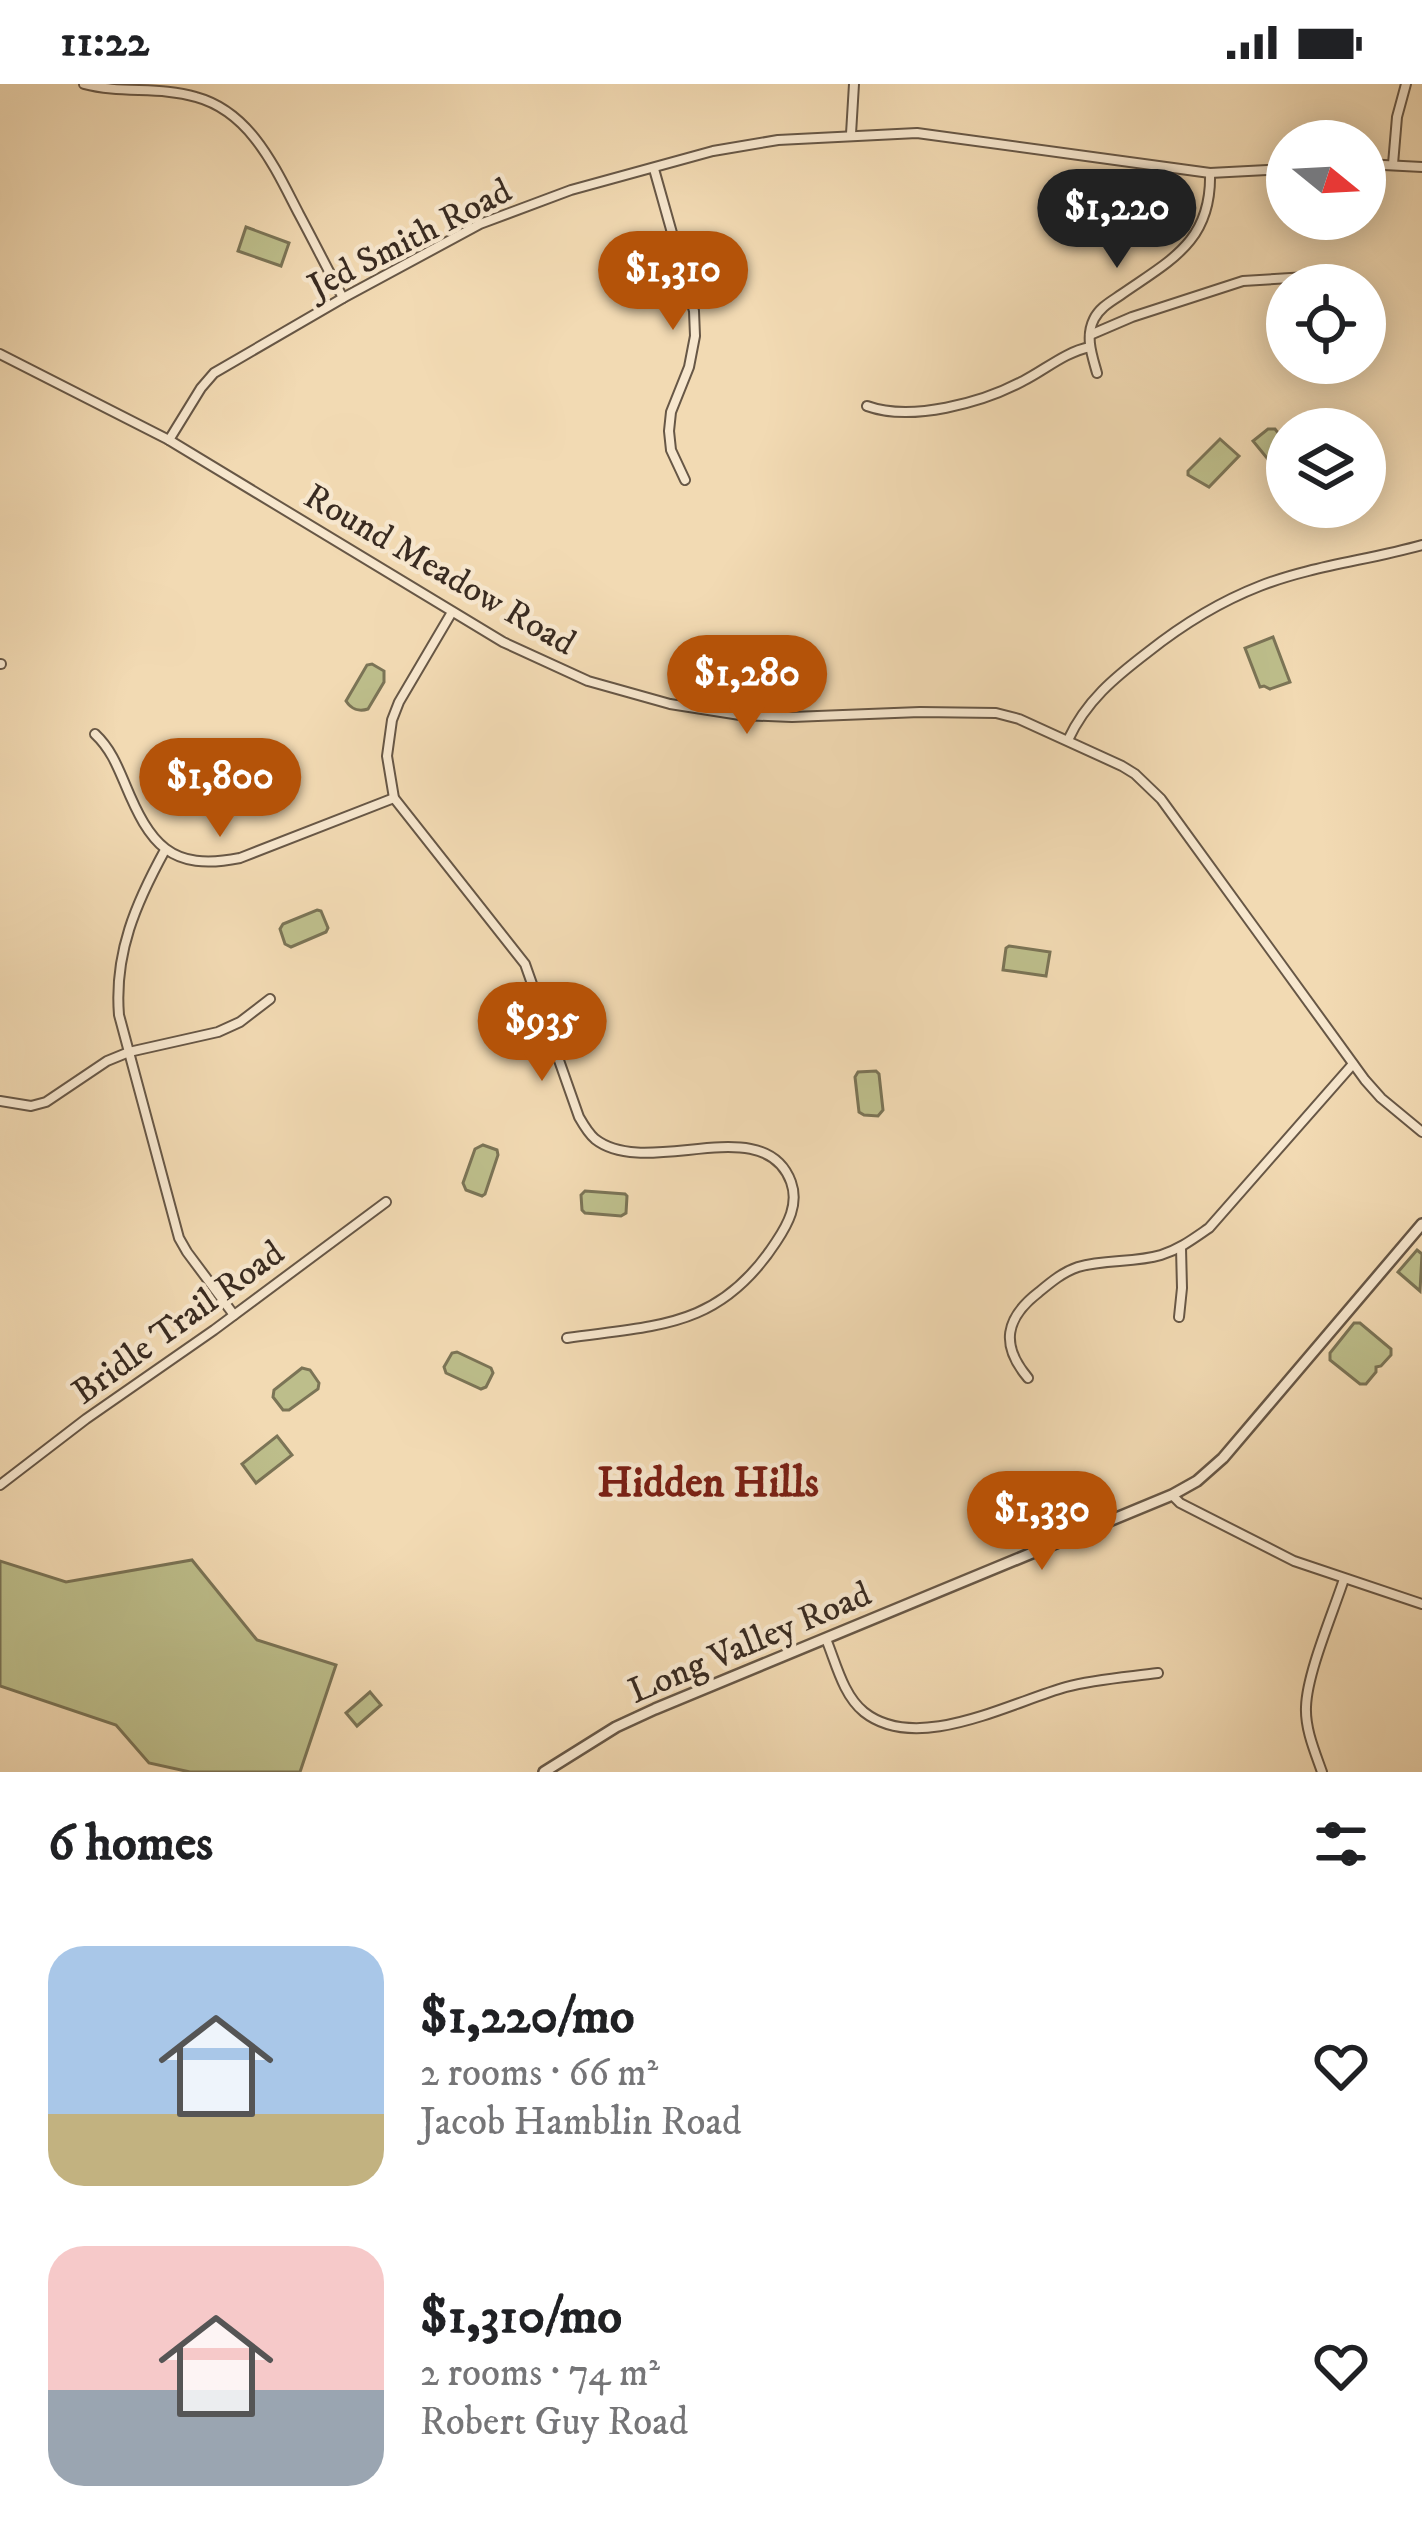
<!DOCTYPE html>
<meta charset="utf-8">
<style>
:root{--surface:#fff;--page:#f6f6f6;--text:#202124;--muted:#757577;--accent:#b45309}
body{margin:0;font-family:"IM FELL DW Pica",serif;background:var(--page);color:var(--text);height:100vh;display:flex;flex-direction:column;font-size:45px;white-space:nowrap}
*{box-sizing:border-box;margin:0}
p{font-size:39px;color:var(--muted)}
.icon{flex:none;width:66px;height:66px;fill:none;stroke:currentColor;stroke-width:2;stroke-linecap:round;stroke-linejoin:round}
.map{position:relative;height:1688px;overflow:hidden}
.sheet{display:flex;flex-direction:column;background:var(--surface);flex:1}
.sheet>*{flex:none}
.needle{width:78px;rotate:108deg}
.tools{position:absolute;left:1266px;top:36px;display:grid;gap:24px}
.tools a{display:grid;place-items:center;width:120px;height:120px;border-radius:50%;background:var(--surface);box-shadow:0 6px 30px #0003;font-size:60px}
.price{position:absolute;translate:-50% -102px;padding:0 27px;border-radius:42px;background:var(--accent);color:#fff;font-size:39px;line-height:78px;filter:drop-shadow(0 3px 6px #0008)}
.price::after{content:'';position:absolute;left:50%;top:72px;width:36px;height:27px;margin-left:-18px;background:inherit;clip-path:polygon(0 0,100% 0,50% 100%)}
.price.active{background:#222;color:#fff}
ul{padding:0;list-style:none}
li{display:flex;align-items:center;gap:36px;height:300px;padding:0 48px}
li span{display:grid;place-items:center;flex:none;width:336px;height:240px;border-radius:36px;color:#555}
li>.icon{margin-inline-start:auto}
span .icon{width:144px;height:144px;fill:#fffc;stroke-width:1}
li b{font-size:51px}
h2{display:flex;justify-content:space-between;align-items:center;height:144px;padding:0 48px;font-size:51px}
.status{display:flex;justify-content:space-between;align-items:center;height:84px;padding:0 60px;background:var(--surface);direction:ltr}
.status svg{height:33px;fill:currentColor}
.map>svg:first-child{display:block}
.green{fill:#bdbe8b;stroke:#7b7456;stroke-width:3}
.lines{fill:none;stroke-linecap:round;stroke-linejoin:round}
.minor-casing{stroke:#675746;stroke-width:12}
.tertiary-casing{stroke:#675746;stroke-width:14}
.minor{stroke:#f7e7ce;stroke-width:8}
.tertiary{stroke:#f7e7ce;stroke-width:9}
.labels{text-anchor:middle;stroke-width:9;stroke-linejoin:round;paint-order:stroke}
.street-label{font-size:36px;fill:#392b21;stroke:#f7e7ce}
.quarter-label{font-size:42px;font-weight:bold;fill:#7a1f14;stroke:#f7e7ce}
</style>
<div class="status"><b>11:22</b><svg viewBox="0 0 49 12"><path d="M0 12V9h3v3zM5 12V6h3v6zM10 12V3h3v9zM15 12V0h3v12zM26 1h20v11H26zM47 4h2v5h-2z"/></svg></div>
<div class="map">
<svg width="1422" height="1688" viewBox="0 0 1422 1688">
<rect width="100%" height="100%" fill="#f2dab3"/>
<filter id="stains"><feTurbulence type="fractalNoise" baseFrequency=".00167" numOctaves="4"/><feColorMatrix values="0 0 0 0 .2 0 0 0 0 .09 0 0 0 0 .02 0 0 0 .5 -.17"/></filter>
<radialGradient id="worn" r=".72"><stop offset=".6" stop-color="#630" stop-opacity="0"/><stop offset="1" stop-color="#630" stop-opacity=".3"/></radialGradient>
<g class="green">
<path d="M246,143L289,159L281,182L238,167Z"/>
<path d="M1268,345H1275L1287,360L1285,396L1253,357Z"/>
<path d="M1220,355L1239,372L1209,403L1188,391V387Z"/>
<path d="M1273,553L1290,598L1270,605L1264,602L1260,603L1245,564Z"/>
<path d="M372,580L384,587V598L368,625C359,628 351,625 346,617L367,581Z"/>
<path d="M317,826L321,827L328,844L326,848L291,863L285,860L280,845L283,840Z"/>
<path d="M1009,862L1050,868L1046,892L1003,886L1006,864Z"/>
<path d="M876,987L879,990L883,1026L878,1032L864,1031L859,1028L855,993L858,988Z"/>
<path d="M483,1061L497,1066L498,1071L485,1110L482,1112L466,1106L463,1099L475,1065Z"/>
<path d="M585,1107L625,1110L627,1112L626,1129L621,1132L585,1129L582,1126L581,1111Z"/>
<path d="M1417,1166L1422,1170L1420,1207L1398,1188Z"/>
<path d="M1354,1239H1360L1391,1265V1271L1381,1282L1376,1283V1288L1366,1300H1360L1330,1276V1269Z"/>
<path d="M457,1268L491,1284L493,1289L486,1303L481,1305L446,1289L444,1283L452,1269Z"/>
<path d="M302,1284L310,1286L319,1299L318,1305L289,1326H283L273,1313L274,1306Z"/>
<path d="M277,1352L292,1371L256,1399L242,1380Z"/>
<path d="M192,1476L257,1556L336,1581L300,1688H190L149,1679L116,1641L0,1602V1477L66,1498Z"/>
<path d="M370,1608L381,1621L357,1642L346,1629Z"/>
</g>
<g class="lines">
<defs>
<g id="minor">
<path d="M84,0C121,10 160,2 196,13C251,28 275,84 299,130C314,158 328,186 343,214"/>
<path d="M851,50L854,0"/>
<path d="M1365,80L1422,83"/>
<path d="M1393,80L1397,33L1406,0"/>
<path d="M654,85L694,227L695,252L689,283L671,328L669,347L671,366L685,396"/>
<path d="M1090,251L1132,233L1243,197L1340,191"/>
<path d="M0,270L169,356L503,558L588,597L670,620L740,631L792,633L920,628L996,629L1019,635L1122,682L1135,690L1161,715L1365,996L1381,1014L1422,1048"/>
<path d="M1097,289C1092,271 1085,253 1094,235C1100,223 1112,217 1122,210C1171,176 1212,157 1210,89"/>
<path d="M867,322C911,338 982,319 1023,297C1045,286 1065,268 1090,263"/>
<path d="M169,356L201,304L214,289L343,214L480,140L571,106L713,67L778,56L917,49L1210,89L1287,85"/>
<path d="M452,528L399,618L392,636L387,672L394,714L525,880L579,1033C583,1040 588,1049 595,1055C647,1096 764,1025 791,1098C799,1120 788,1140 776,1158C720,1244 659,1241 567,1254"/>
<path d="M0,580H1"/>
<path d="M95,650C110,664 117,681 125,700C150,760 170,788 240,774L394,714"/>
<path d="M1068,656C1086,617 1114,594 1148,568C1182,541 1219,518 1260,502C1311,482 1369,476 1422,461"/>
<path d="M165,766C136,819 114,869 119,931L179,1154L187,1168L234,1231"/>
<path d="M0,1017L31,1022L46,1018L107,977L129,968L218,948L240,938L270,915"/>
<path d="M1179,1233L1182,1204L1181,1164"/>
<path d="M1028,1294C1000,1261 1005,1234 1039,1208C1051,1198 1063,1188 1078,1183C1105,1175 1134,1179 1161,1171C1180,1165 1193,1155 1209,1144L1353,980"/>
<path d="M0,1401L86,1335L214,1246L386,1118"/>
<path d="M1172,1411L1180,1419L1294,1477L1422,1520"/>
<path d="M826,1555C836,1579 843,1611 864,1628C917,1670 1009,1619 1066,1603C1095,1595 1128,1593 1158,1589"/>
<path d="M1322,1688C1315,1668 1305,1645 1306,1623C1307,1589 1333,1529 1344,1495"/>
</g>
<path id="tertiary" d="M544,1688L616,1643L655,1625L1172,1411L1197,1397L1223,1374L1422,1140"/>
</defs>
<use href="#minor" class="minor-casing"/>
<use href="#tertiary" class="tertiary-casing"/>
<use href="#minor" class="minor"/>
<use href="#tertiary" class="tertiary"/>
</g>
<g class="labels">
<g class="street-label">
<text transform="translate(409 153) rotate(-27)" y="13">Jed Smith Road</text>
<text transform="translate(441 484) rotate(30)" y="13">Round Meadow Road</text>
<text transform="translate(177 1237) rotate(-36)" y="13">Bridle Trail Road</text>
<text transform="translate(749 1557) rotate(-23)" y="13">Long Valley Road</text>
</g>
<g class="quarter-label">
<text x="708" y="1412">Hidden Hills</text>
</g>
</g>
<rect width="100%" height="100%" filter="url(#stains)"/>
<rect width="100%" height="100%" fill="url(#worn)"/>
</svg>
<div class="tools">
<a><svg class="needle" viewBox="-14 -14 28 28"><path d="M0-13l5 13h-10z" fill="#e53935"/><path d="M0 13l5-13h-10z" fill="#757577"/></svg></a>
<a><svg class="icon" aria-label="locate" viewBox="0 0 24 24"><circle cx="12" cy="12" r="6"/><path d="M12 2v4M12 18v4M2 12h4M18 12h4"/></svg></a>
<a><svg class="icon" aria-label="layers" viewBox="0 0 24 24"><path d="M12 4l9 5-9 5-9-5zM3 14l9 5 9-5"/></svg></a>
</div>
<b class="price active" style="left:1117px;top:187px">$1,220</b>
<b class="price" style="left:673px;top:249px">$1,310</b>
<b class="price" style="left:747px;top:653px">$1,280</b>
<b class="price" style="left:220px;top:756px">$1,800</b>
<b class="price" style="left:542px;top:1000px">$935</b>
<b class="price" style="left:1042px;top:1489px">$1,330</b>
</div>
<section class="sheet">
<h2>6 homes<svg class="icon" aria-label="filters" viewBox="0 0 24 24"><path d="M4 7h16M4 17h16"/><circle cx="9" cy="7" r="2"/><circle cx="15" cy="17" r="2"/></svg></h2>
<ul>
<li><span style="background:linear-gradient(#a9c7e8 70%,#c2b280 0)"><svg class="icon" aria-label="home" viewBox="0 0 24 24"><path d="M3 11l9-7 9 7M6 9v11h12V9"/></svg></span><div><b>$1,220/mo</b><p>2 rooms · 66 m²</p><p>Jacob Hamblin Road</p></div><svg class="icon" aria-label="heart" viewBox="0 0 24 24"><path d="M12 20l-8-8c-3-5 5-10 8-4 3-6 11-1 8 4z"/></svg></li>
<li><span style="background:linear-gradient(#f6c9c9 60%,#9aa5b1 0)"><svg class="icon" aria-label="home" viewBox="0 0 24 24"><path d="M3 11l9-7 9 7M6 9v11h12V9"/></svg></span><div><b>$1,310/mo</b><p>2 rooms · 74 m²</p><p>Robert Guy Road</p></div><svg class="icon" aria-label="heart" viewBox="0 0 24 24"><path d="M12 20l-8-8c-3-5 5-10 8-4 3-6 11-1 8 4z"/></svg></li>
</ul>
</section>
